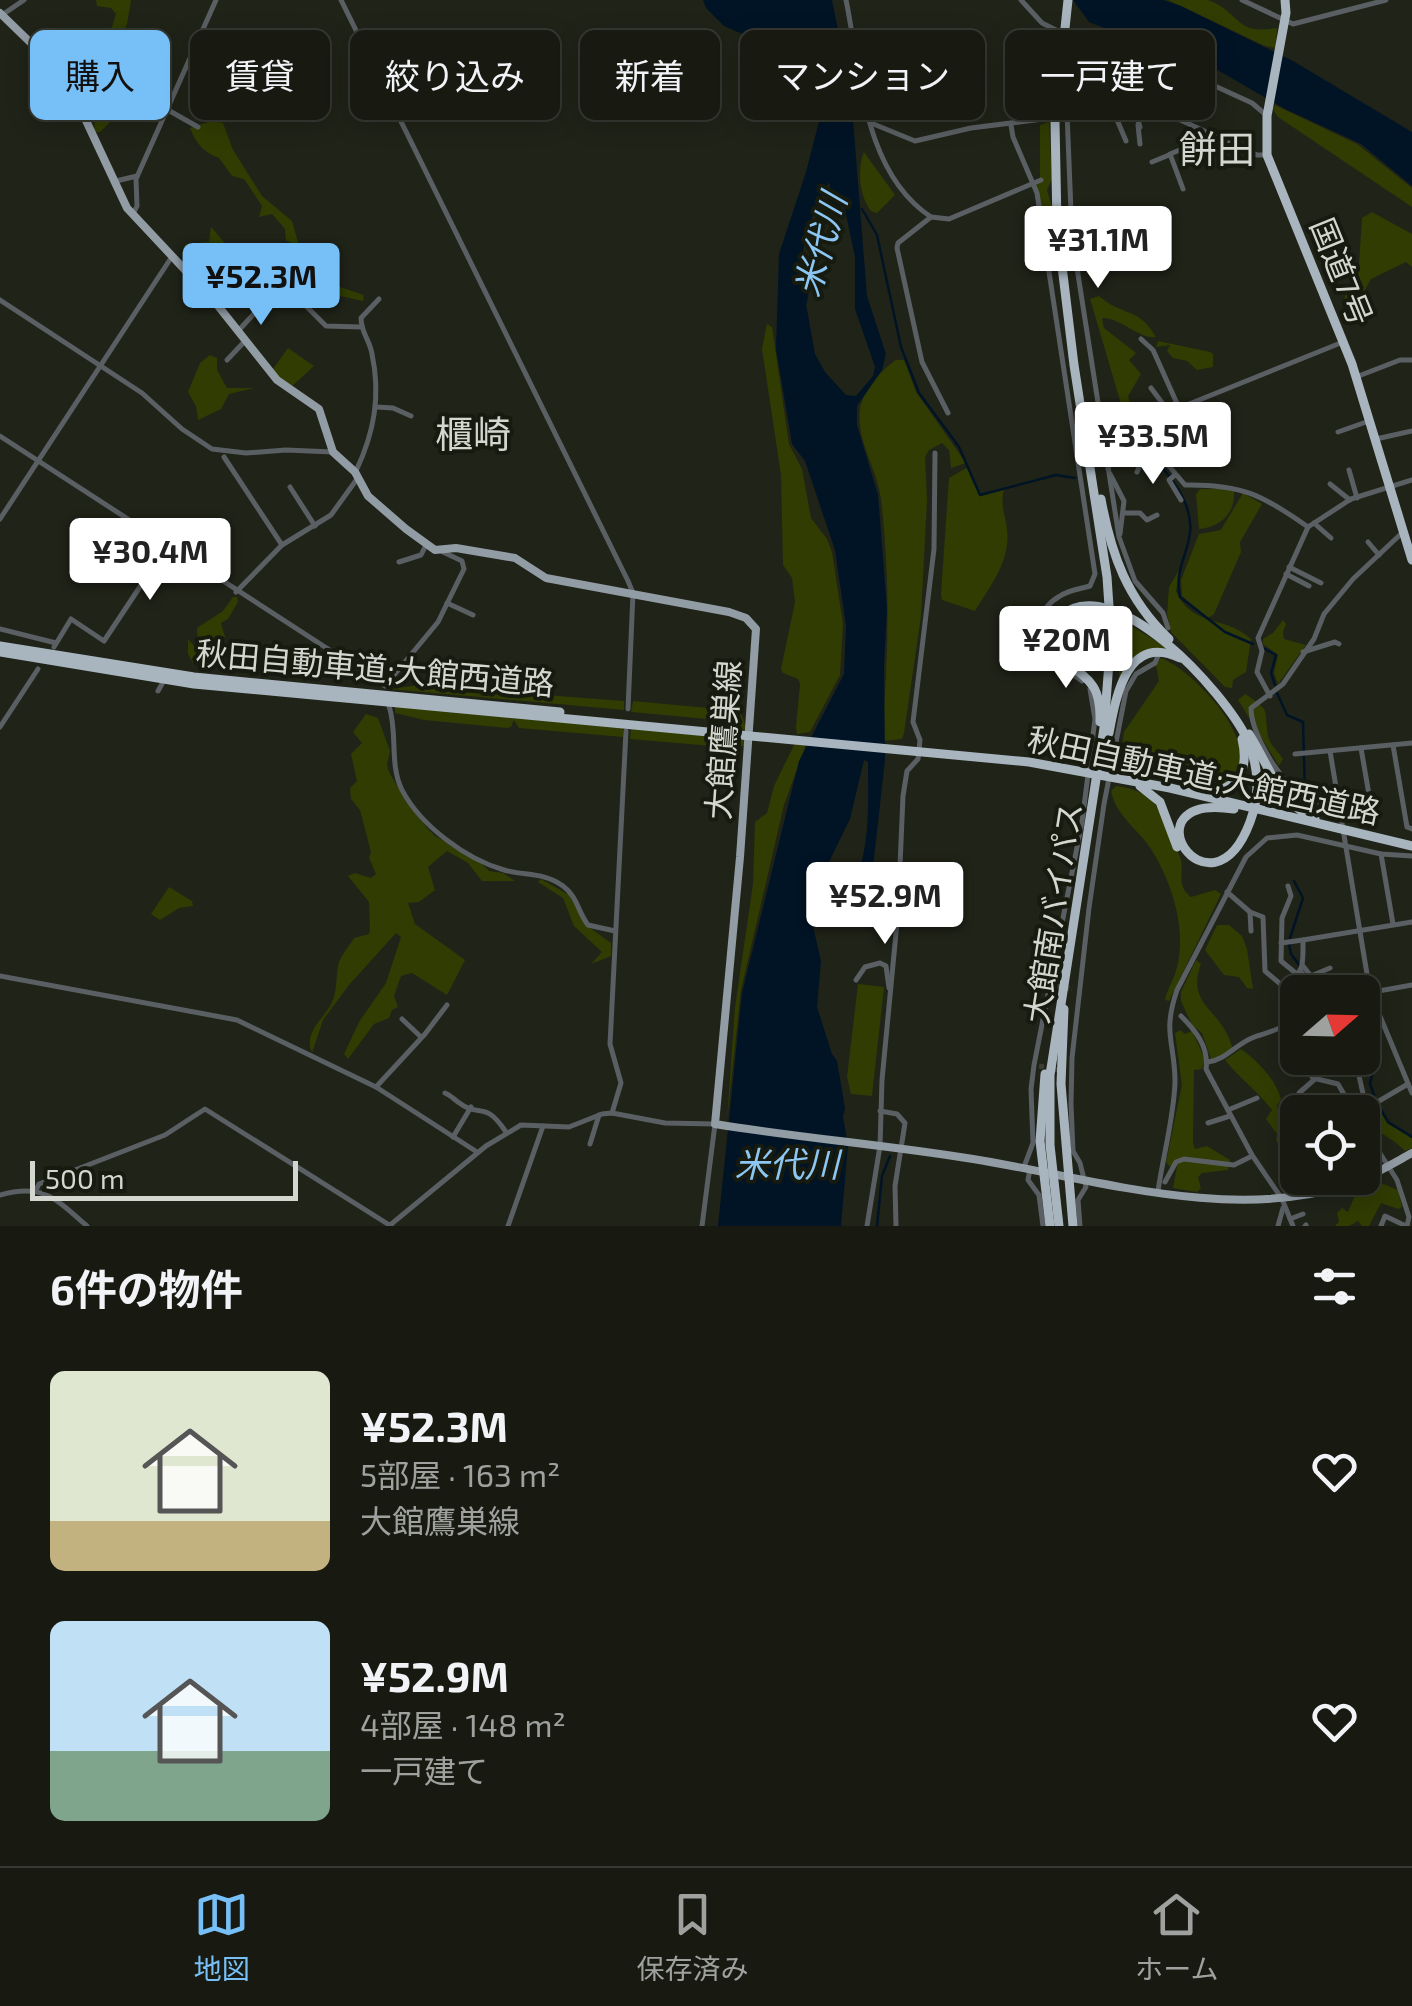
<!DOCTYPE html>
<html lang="ja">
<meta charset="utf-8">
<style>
:root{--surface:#181a12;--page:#252720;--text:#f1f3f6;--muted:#9fa19f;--line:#363832;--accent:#77c0f7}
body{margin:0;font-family:"Exo 2","Noto Sans JP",sans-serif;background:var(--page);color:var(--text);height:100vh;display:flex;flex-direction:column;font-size:38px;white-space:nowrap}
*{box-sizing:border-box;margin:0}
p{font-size:32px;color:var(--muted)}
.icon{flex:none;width:55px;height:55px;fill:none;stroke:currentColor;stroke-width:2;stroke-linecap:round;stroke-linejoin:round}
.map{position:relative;height:1226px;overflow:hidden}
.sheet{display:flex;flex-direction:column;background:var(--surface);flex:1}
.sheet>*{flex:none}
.guide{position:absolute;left:30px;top:30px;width:1352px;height:90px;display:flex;gap:20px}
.needle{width:65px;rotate:70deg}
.controls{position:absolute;left:1280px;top:975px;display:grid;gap:20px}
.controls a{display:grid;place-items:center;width:100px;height:100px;border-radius:15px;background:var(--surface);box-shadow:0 5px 25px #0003,0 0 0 2px var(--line);font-size:50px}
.scale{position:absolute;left:30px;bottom:25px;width:268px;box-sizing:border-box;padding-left:10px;border:5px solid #d4d7cf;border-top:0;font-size:28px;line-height:35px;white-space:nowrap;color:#d4d7cf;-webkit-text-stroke:8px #161a0f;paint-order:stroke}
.price{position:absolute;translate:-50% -85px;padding:0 22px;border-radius:10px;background:#fff;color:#222;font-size:32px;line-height:65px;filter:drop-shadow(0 2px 5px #0008)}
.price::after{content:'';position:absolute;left:50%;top:60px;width:30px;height:22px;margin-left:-15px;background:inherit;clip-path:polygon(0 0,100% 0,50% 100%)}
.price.current{background:var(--accent);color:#111}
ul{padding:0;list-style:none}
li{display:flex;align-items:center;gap:30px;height:250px;padding:0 50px}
li span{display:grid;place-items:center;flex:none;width:280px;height:200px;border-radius:15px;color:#555}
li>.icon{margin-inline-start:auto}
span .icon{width:120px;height:120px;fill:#fffc;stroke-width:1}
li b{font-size:42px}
h2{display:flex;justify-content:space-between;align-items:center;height:120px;padding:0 50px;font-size:42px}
.chip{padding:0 35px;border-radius:15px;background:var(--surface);box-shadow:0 5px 25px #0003,0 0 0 2px var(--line);font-size:35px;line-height:90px}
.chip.current{background:var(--accent);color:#111}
.dock{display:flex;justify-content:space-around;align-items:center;height:140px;border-top:2px solid var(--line);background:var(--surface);font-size:28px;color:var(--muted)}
.dock a{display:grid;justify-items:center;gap:5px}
.dock .current{color:var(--accent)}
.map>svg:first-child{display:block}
.green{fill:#303c02}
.water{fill:#001426;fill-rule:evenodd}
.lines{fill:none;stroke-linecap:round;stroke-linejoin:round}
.stream{stroke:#001426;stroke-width:2.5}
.river{stroke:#001426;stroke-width:6}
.minor-tunnel{stroke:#3b3e33;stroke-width:5;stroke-dasharray:5 2.5;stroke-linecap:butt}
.minor{stroke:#5a5f63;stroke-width:5}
.major{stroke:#929ca5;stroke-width:8}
.highway{stroke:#a8b5bf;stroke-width:9}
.labels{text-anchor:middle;stroke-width:8;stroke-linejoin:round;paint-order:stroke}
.street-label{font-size:32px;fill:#d4d7cf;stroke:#161a0f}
.water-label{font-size:35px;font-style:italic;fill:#8cc6f3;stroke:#161a0f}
.quarter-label{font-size:38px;fill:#d4d7cf;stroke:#161a0f}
</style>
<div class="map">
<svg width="1412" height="1226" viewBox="0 0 1412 1226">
<rect width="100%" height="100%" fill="#202318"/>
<g class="green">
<path d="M96,0H131L127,24L115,47L113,81L107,96L112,120L100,132H94L98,72L116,14L111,8L97,6Z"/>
<path d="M1168,0C1179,0 1197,0 1208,0C1240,11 1234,36 1277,28L1276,48L1265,46Z"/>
<path d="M931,57L942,62L937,80L922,100L920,119L915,120L918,86Z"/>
<path d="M1275,105L1357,144L1412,188V207L1278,117L1273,109Z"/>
<path d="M212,121L223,123L233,150L262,196L292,221L301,253L319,280L364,295L363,301L322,292L305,298L304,280L279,276V267L291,255L293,244L286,240L285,229L272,214L259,217L262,206L244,179L232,176L219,158C204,152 197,145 190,128Z"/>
<path d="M1049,122L1052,179L1047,190L1054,212L1056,242L1046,245L1035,185L1040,179V125Z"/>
<path d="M864,152L895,195L877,213L871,211C859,196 857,169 864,152Z"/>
<path d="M1372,212L1412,234V267L1406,262L1371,279L1360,299L1344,310L1343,301L1359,265L1362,218Z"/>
<path d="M211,227L231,250L225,265L213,260H198L183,248L186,244L209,242Z"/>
<path d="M1099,296C1123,317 1138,306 1156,337C1140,340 1122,318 1102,318L1104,328L1136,353L1129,360L1141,374L1128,396L1133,415L1126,421L1091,302L1090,299Z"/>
<path d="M767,324L772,327L789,444L802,469L811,518L827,539L832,552L843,624L840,675L810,732L797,734L796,727L800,684L798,679L783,673L781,669L795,602L792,578L783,565L781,475L762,349Z"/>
<path d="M1158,341L1210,352L1213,354V367L1197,370L1187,361L1173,358L1167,351L1170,345L1156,347Z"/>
<path d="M288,348L314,366L291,387L276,375L273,369Z"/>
<path d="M210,355L217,358V370L227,388H254L229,394L221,409L198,420L196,406L188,392L200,363Z"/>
<path d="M896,360H904L916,392L966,463L951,468L949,450L942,443L929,450L925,457L927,500L921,616L904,733L902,739L883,741L882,731C889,653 890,576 881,499C877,468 856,441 860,409C862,392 882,369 896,360Z"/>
<path d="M968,467L980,496L1004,489C1000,504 1005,514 1007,529C1011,561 990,586 975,611L942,600L941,594L949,478Z"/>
<path d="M1200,489H1234C1236,512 1222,527 1199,529L1196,494Z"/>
<path d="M1243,493L1262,504L1240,542L1241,552L1214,614L1208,618L1182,596L1181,580L1199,534L1221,530Z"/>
<path d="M1181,567L1176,591C1192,628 1226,615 1251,639L1246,672L1233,680L1232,688L1225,687L1171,632L1167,614L1169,587Z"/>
<path d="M233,597H237L238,602L228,619L221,623L225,637L205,662L193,663L188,654V639L194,646L198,645L197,628L223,611Z"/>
<path d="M1077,610L1105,615L1100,646L1085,658L1068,655L1058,644C1057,624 1060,620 1077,610Z"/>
<path d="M1118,618L1171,650L1149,652L1119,683Z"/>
<path d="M1283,620L1286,624L1283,632L1284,639L1306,645L1278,684L1274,673L1278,655L1263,644V639L1273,633Z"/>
<path d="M1161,658C1192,670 1254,734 1239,771C1237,776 1232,779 1229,784L1207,787L1118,772L1124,732L1159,681L1156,665Z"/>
<path d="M427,684L513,692L515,698L519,693L624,701V710L390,689Z"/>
<path d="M1245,694C1271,711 1264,708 1268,736C1270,745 1278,751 1283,759L1279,766L1238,700Z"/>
<path d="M633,701L740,711L747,730L729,728V721L631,712Z"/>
<path d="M395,706L623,727V737L519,728L514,720L511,727L507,728L424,720L395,713Z"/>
<path d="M366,714L378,718L390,751L387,765L389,772L406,801L428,829L435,836L476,858L489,871L503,873L515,881H482L468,863L447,851L428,867L435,890L419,902L408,903L415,924L465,960L447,995L412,973L401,976L394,996L398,1007L392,1010L389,1018L374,1024L348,1059L344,1054L359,1022L386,983L401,937L396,933L349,985L323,1020L312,1053C302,1030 328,1017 334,997C337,986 336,977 338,966C339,958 349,946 354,938L369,934L370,929L369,902L348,876L355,873L371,878L376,874L369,858L371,852L360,810L351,799L350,788L357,781L351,754L362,743L353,732Z"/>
<path d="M631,728L746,738V745L736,748L630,739Z"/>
<path d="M795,743L804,744L805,747L784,805L741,990L727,1121L735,1007L753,884L755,822L767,813L774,786Z"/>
<path d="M1116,786C1153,791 1159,806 1170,838C1173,845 1179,853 1181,860C1184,875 1176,885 1191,897L1215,890L1221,894L1169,1001L1165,1000C1167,990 1173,981 1176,971C1188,932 1172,882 1151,849C1138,829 1116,816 1111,791Z"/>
<path d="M541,879L569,895L586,925L611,943V956L591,964L602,952L574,926L563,898L538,882Z"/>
<path d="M169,887L192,901L193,906L179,908L160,920L151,914Z"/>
<path d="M1217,925H1229L1242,936L1247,949L1253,989L1247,988L1239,977L1224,975L1205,950Z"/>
<path d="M1196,960L1201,964C1185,1007 1223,1008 1233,1050L1211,1059L1202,1033L1192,1025L1181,1001V992Z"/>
<path d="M858,984L884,987L872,1096L851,1094L847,1077Z"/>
<path d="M1180,1030L1185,1034L1192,1031L1205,1059L1202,1069L1194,1070L1193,1143L1195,1149L1207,1146L1230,1160L1228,1170L1202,1173L1198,1177L1201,1188L1197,1192L1173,1188L1178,1161L1170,1167L1166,1162L1182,1085L1175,1033Z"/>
<path d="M1241,1049C1257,1060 1276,1080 1281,1099L1277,1106L1280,1114L1295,1107L1303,1112H1298L1297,1154L1283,1151L1276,1141L1277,1134L1266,1119L1272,1110C1258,1091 1239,1078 1225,1060Z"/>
<path d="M1376,1104L1388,1124L1412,1138V1148L1405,1151C1391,1135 1372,1134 1365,1112Z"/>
<path d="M1376,1181L1398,1190L1402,1207L1398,1209L1381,1203L1369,1226H1362L1358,1221L1349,1226H1335L1339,1222L1337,1213L1342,1208L1348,1212L1358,1188Z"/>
</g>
<g class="water">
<path d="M703,0H832L851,94L867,296L886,354L882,370L857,406V425L878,495L887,608L884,666L885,760L872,876L851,912L844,904C848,888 857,881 860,868C870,834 868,797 868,762L864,760L850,819L825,870L813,926L821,961L817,1007L832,1054L837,1061L845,1108L843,1117L848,1145L841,1226H718L742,993L799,761L844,674L846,626L835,550L805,461L792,444L776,349L779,254L806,172L822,110L817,66L805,52L754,39L724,26L706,8ZM829,182L834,209L844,205L855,257V309L875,367L873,376L856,396L846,395L825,372L815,354L803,287V251L808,226Z"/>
<path d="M1073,0H1163L1181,6L1293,61L1412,132V186L1361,144L1285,109L1171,43L1122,35L1089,22Z"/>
</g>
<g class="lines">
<g class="stream">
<path d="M862,209L877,235L901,347L919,393L959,447L980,495L1056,475L1075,478"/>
<path d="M1145,456C1161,463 1169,475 1178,489C1209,540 1171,555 1180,597L1225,632L1253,644"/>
<path d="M1113,464L1115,452"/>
<path d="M1263,648L1276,655L1271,673L1275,685"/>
<path d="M1277,693L1287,715L1303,722L1305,793"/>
<path d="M1290,938L1303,898L1294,881"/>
<path d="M1289,944L1291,954L1300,966"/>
<path d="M1312,982L1321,992"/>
<path d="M1362,1030L1373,1070L1370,1084L1375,1098"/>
<path d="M1379,1106L1388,1122L1412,1137"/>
<path d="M877,1226L882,1176L890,1156"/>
</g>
<path class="river" d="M804,302L815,243L834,194"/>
<g class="minor-tunnel">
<path d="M1051,245L1065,239"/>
<path d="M1057,986L1072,989"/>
<path d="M1039,1066L1063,1071"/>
</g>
<g class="minor">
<path d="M341,0L628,581L633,593L628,709"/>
<path d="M846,0C861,73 863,172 931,217L898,243L897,248L922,362L948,413"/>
<path d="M1021,0L1042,23L1060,32"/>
<path d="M1242,0L1293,24L1386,0"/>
<path d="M2,15L24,0"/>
<path d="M1070,37L1077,40L1119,42L1252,103L1265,114"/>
<path d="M1041,56L1057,64"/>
<path d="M1047,59L1051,29"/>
<path d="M1064,67L1257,155H1267"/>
<path d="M1070,70L1077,40"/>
<path d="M1106,87L1119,58"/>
<path d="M1107,96L1126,141"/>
<path d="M1131,98L1140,127"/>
<path d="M168,110L198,127"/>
<path d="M1067,113L1072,236L1119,537L1135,581L1163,613L1168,628"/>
<path d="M1059,116L1118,92"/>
<path d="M871,123L915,141L971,128L1051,118"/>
<path d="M1011,125L1013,137L1037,193L1095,574L1090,586C1080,589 1069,590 1060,596C1051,601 1043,610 1040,621C1031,652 1062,666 1082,681"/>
<path d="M1138,125L1140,144"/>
<path d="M1152,162L1169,155"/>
<path d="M116,181L137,176"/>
<path d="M1183,189L1170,154L1214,136"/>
<path d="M133,214L137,206L136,179L216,0"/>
<path d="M931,217L949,219L1041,180"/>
<path d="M202,289L236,266L249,274L280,280L326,326L361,327"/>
<path d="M0,300L142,393L182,429L212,449L246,453L286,450L333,452"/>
<path d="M239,330L262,305"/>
<path d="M1141,339L1153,350L1179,408"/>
<path d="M227,360L245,341"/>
<path d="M1356,377L1400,360H1412"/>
<path d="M1151,388L1169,412"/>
<path d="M376,407L393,408L411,416"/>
<path d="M1338,432L1369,421"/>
<path d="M0,436L385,686L438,622L464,569L462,561L443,552"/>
<path d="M1376,439L1412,431"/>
<path d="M1116,445L1151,455L1169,466L1185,485C1241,484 1263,495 1308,527"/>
<path d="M224,457L282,545"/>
<path d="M1108,469C1114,446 1119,420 1147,421L1343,342"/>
<path d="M1349,470L1357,498"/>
<path d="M356,471C374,433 381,396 372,354C370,340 361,333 361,318L379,299"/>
<path d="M1137,472L1145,454"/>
<path d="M1110,474L1124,501L1120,534"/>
<path d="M1175,475L1169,480L1181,500"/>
<path d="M1330,484L1350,500"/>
<path d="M290,487L315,526"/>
<path d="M1125,513H1140L1147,520L1157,515"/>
<path d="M0,519L171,258"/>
<path d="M1314,523L1331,538"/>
<path d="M1368,542L1379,555"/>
<path d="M399,562L421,555L426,545"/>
<path d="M1289,567L1321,583"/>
<path d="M1286,574L1309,586"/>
<path d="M236,592L282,545L331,515L357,479"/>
<path d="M447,603L473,615"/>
<path d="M0,629L56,643"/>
<path d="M54,647L71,619L104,641L167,546"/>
<path d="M1303,652L1335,642L1339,644"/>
<path d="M158,691L162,684"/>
<path d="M1270,696L1257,672L1262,651L1258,638L1308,527L1351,499L1412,480"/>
<path d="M389,706C398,733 389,764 402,790C421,826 466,859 504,870C525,876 544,872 563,886C577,896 578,912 588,925L615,931"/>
<path d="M0,727L38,669"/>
<path d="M1393,745L1407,827L1412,829"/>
<path d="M1361,748L1373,818"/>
<path d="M1330,751L1370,992L1412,1093"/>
<path d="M1295,754L1412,743"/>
<path d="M1340,809C1323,804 1303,799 1290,785C1273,768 1251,731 1251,708L1283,684L1314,639L1324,614L1353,579L1403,532"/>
<path d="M1381,854L1393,924"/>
<path d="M1288,886L1291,896L1282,918L1281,961L1298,975"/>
<path d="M1227,892L1250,912L1263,917L1265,971L1284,987"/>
<path d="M1250,912L1251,931"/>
<path d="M1281,943L1303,940"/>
<path d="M1303,966L1311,976L1330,968"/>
<path d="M1301,972L1316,992"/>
<path d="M0,976L237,1020L376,1087L477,1152"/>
<path d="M856,980L865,967L880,963L886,966L889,988"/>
<path d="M1362,994L1412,985"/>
<path d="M1181,1016C1196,1031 1209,1047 1206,1069L1252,1155L1282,1199L1293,1226"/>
<path d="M1283,1018L1298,1012"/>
<path d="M402,1019L421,1037"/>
<path d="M1298,1055C1289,1037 1277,1019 1286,1000L1284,987C1305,970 1303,967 1303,940L1412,922"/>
<path d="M1299,1058L1313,1078L1338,1084L1349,1103L1362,1111L1376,1147L1397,1180L1409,1217L1407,1226"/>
<path d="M1355,1058L1366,1107"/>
<path d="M1208,1062C1227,1059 1235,1045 1252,1038C1263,1033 1272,1033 1283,1026"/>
<path d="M376,1087L425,1034L447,1005"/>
<path d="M445,1093C450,1095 454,1099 458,1102C480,1119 484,1099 506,1132"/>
<path d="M1299,1093L1315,1079"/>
<path d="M1228,1110L1257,1098"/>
<path d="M880,1111L897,1114L905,1123L895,1186L896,1226"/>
<path d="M1362,1111L1408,1084"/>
<path d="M612,1113L621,1083L610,1044L626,731"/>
<path d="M1208,1123L1230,1116"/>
<path d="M453,1137L471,1107"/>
<path d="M590,1144L599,1115"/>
<path d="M1024,1167L1033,1143L1031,1089L1034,1065L1082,822L1095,719L1090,689"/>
<path d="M1030,1169L1028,1180L1039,1195L1043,1226"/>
<path d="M1165,1182L1176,1162L1184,1159L1234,1165L1252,1156"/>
<path d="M36,1190L39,1184L165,1135L205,1109L391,1226"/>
<path d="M1158,1191C1163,1156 1174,1117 1175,1082C1175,1042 1162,1034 1177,990L1246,857L1267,838L1297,835L1381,854L1412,856"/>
<path d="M0,1195C43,1183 56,1199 87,1226"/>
<path d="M1290,1219L1303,1214"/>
<path d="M389,1226L486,1146L521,1125L569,1127L602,1114L612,1113L665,1123L715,1124L702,1226"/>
<path d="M508,1226L543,1126"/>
<path d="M867,1226L880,1146L882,1080L898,912L903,796L907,771L918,759L920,740L913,722L934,549L935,453"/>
<path d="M1080,1226L1078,1200L1086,1187L1080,1163L1073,1151L1071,1104L1072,1058L1089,908L1104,804L1126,691L1136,674L1155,663L1158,656"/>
<path d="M1278,1226L1283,1208"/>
<path d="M1305,1226L1306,1225"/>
<path d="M1381,1226L1385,1216L1406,1226"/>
</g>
<path class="major" d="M0,13L35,47L82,112L127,208L215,302L277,380L319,409L333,452L355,472L368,496L406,529L435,550L456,548L515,558L546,578L729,612L746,618L756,629L740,857L715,1124C801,1138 887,1145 973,1159C1090,1178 1228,1222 1343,1186C1367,1179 1390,1165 1412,1153"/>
<g class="highway">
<path d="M1285,0L1286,13L1267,116V155L1352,364L1412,560"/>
<path d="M1101,499C1111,554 1127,599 1169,639"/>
<path d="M1107,635L1097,654L1079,661L1062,654L1053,637L1059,617C1114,568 1225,693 1247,739C1259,766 1260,795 1250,822C1210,928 1122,792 1234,809"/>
<path d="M0,646L194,677L560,712"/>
<path d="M0,652L194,684L1029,762L1170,788L1412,846"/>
<path d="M1062,660C1090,680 1101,685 1100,722"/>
<path d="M1109,733C1116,696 1127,633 1180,658"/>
<path d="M1249,734C1268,764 1280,804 1315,819"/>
<path d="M1140,786L1160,802L1177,847"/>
<path d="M1200,790C1236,794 1250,773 1242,739"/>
<path d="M1064,1009L1061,1084L1073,1226"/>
<path d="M1045,1074L1040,1141L1050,1226"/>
<path d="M1059,1226L1050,1145V1075L1104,728L1111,636L1107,577L1074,365L1057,225L1055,122L1068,0"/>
</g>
</g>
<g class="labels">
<g class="street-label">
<text transform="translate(1341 272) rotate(68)" y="11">国道7号</text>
<text transform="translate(375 669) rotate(5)" y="11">秋田自動車道;大館西道路</text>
<text transform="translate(724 740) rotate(-86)" y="11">大館鷹巣線</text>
<text transform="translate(1204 776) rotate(12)" y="11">秋田自動車道;大館西道路</text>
<text transform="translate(1054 913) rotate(-81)" y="11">大館南バイパス</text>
</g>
<g class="water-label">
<text transform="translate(821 245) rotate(-74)" y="12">米代川</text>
<text x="787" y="1177">米代川</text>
</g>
<g class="quarter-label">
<text x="1217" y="163">餅田</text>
<text x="473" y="448">櫃崎</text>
</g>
</g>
</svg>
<div class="controls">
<a><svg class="needle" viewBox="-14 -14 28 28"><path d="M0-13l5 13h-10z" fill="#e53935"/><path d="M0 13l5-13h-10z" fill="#9fa19f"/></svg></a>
<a><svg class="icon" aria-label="locate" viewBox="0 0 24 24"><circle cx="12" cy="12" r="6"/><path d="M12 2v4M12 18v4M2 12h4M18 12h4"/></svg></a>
</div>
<div class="scale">500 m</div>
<b class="price" style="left:1098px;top:291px">¥31.1M</b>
<b class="price current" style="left:261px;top:328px">¥52.3M</b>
<b class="price" style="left:1153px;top:487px">¥33.5M</b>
<b class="price" style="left:150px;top:603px">¥30.4M</b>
<b class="price" style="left:1066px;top:691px">¥20M</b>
<b class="price" style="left:885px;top:947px">¥52.9M</b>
<div class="guide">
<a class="chip current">購入</a>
<a class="chip">賃貸</a>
<a class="chip">絞り込み</a>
<a class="chip">新着</a>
<a class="chip">マンション</a>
<a class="chip">一戸建て</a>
</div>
</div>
<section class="sheet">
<h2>6件の物件<svg class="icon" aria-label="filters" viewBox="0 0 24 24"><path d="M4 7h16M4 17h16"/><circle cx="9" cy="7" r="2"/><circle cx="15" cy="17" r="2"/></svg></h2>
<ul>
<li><span style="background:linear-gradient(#dfe7d0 75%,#c2b280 0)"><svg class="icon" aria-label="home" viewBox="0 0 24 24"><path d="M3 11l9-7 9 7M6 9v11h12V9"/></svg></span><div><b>¥52.3M</b><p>5部屋 · 163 m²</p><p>大館鷹巣線</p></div><svg class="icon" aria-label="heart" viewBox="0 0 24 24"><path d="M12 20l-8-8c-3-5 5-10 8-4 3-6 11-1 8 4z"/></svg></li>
<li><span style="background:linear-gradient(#bfe0f5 65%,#7fa58c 0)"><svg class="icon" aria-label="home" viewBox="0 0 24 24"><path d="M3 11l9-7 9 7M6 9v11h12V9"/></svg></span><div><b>¥52.9M</b><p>4部屋 · 148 m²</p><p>一戸建て</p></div><svg class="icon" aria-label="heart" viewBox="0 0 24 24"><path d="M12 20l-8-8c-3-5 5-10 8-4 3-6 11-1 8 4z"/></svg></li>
</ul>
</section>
<nav class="dock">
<a class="current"><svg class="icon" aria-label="map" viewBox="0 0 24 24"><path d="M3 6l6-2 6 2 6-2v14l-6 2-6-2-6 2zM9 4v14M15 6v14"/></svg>地図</a>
<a><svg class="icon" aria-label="saved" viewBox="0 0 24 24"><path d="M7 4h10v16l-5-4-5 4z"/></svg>保存済み</a>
<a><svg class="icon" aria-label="home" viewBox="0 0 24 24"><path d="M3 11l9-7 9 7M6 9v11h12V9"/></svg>ホーム</a>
</nav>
